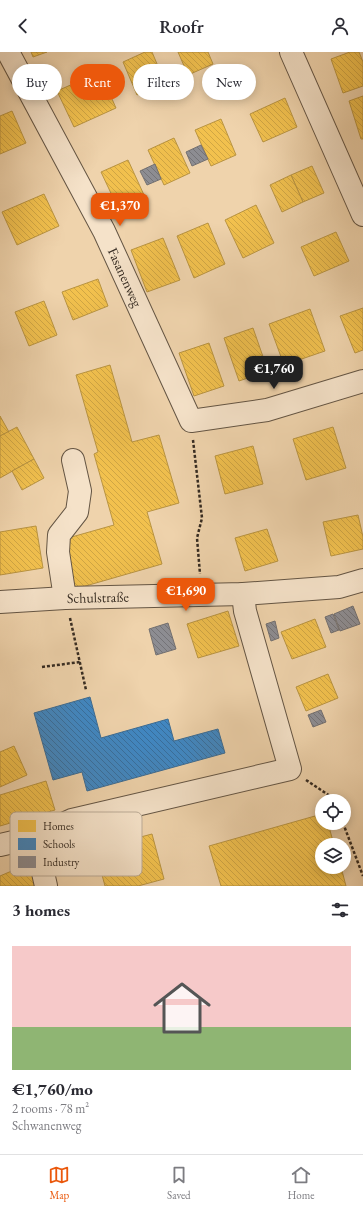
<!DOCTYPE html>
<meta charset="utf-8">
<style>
:root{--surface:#fff;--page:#f2f2f3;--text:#2b2b33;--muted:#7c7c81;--line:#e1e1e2;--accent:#ea580c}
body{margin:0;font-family:"EB Garamond",serif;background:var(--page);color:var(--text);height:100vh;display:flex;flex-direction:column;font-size:15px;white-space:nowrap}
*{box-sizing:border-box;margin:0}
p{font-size:13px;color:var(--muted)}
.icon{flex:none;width:22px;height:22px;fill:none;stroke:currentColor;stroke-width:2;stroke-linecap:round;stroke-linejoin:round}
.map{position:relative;height:834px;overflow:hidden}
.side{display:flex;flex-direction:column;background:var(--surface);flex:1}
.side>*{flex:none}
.hud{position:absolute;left:12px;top:12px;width:339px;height:36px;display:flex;gap:8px}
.tools{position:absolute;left:315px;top:742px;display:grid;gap:8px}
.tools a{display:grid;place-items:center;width:36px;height:36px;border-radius:50%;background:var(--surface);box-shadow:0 2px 10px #0003;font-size:20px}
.price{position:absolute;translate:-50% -34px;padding:0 9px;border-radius:8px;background:var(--accent);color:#fff;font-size:13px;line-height:26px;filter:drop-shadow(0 1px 2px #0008)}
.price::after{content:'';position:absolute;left:50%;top:24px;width:12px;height:9px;margin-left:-6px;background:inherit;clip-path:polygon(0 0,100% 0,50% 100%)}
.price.active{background:#222;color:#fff}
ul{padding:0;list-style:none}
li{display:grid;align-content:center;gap:8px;height:212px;padding:0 12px}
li+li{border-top:1px solid var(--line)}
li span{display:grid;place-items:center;height:124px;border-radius:0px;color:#555}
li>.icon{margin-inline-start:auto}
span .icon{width:72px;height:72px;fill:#fffc;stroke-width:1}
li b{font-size:17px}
h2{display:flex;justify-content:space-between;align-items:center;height:48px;padding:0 12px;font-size:17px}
.pill{padding:0 14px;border-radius:18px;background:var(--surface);box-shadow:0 2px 10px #0003;font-size:14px;line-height:36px}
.pill.active{background:var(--accent);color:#fff}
header{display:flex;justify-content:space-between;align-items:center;height:52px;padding:0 12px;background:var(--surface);font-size:18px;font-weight:600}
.tabs{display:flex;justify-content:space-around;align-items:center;height:56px;border-top:1px solid var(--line);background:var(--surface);font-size:11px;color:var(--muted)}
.tabs a{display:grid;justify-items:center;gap:2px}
.tabs .active{color:var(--accent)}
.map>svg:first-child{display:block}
.homes{fill:url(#homes-back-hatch);stroke:#b99441}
.schools{fill:url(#schools-back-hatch);stroke:#3c6c94}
.industry{fill:url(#industry-back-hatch);stroke:#737070}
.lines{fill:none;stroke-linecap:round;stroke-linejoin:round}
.minor-casing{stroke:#645544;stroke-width:24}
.path{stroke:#352b22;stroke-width:2.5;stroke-dasharray:3 2;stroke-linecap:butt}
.minor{stroke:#f5e2c9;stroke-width:22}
.labels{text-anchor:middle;stroke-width:4;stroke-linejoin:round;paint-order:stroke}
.street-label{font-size:14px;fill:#352b22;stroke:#f5e2c9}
.key{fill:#f5e2c9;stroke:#bbab97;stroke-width:1}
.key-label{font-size:11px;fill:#352b22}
</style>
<header><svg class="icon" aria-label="back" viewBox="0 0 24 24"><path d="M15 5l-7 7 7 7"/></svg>Roofr<svg class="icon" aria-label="person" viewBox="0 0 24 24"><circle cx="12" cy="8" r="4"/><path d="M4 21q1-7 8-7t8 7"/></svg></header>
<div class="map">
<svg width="363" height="834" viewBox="0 0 363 834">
<defs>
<pattern id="homes-back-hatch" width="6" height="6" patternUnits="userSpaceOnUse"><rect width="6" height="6" fill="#f2c14e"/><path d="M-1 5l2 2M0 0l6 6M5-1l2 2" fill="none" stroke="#d0a644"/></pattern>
<pattern id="schools-back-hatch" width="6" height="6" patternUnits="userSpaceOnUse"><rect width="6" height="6" fill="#3f88c5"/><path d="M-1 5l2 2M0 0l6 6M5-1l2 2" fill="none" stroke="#366fa0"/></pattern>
<pattern id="industry-back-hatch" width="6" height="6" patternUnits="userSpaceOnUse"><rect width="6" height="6" fill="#8d8d92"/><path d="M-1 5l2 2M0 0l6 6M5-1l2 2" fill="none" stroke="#747377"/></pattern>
</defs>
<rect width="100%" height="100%" fill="#efd3ac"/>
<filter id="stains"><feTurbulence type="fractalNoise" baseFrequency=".005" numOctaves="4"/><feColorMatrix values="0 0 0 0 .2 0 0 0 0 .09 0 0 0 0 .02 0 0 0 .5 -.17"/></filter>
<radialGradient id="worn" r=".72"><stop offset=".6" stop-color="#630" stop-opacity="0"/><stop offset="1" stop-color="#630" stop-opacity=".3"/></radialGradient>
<g class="homes">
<path d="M31,0H47L33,5Z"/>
<path d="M145,0H152L165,31L137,43L123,10Z"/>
<path d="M178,0H208L213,12L188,23Z"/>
<path d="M350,0H359L363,10V34L343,41L331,7Z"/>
<path d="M100,20L116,56L74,75L57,39Z"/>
<path d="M363,44V87H361L349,49Z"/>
<path d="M285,46L297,75L263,90L250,62Z"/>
<path d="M12,59L26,91L0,102V64Z"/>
<path d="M221,67L236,103L211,114L195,78Z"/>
<path d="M174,86L190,121L164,133L148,98Z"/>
<path d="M128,108L144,143L117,154L101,120Z"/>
<path d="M312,114L324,141L303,150L291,123Z"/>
<path d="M291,123L303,150L282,160L270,133Z"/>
<path d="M44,142L59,174L17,193L2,160Z"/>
<path d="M256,153L274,191L243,206L225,168Z"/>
<path d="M208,171L225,212L194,226L177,184Z"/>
<path d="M336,180L349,209L314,224L301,195Z"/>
<path d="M163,186L180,228L147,240L131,198Z"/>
<path d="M98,227L108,254L73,268L62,240Z"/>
<path d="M44,249L57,283L29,294L15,260Z"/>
<path d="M363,256V298L355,301L340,264Z"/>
<path d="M310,257L325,299L284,313L269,272Z"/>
<path d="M253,276L268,319L239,329L224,286Z"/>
<path d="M209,291L224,334L194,344L179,301Z"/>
<path d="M110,313L132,390L159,383L179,451L147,460L162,512L75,537L61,488L114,473L94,402L98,400L76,323Z"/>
<path d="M0,364L9,380L0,384Z"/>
<path d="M17,375L34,407L0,426V384Z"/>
<path d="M333,375L346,416L306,428L293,387Z"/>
<path d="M253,394L263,432L225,442L215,404Z"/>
<path d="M34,407L44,426L22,438L12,419Z"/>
<path d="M358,463L363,485V497L331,504L323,470Z"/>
<path d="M36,474L43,516L0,523V480Z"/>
<path d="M267,477L278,509L245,519L235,486Z"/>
<path d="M228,559L239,594L198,606L187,572Z"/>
<path d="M315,567L326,595L292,607L281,580Z"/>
<path d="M328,622L338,646L306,659L296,635Z"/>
<path d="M14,694L27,723L0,735V700Z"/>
<path d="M46,729L55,758L0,774V743Z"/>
<path d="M322,762V771H328L334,793H322V815H341L346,834H221L209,794Z"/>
<path d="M152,782L164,827L138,834H105L95,797Z"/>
<path d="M28,812L37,834H0V824Z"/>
</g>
<path class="schools" d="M90,645L101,686L168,667L174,689L218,677L225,701L87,739L82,720L53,728L34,661Z"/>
<g class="industry">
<path d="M201,93L208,107L192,114L186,100Z"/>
<path d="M155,112L161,127L147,133L140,119Z"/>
<path d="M353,554L360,572L340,579L334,562Z"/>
<path d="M333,562L339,578L331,581L325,565Z"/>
<path d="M275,569L279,586L271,589L266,572Z"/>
<path d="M168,571L176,597L156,603L149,577Z"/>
<path d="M321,658L326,670L313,675L308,663Z"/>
</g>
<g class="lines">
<defs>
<g id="minor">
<path id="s1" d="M8,0L104,179L191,369L267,358L363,329"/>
<path d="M291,0L363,163"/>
<path d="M65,546L58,500L59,483L77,460L80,439L73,408"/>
<path id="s2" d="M0,550L65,546L243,542L339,535L363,528"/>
<path d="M35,785L46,834"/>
<path d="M0,793L35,785L72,768L290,717L245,559L243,542"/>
</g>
</defs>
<use href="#minor" class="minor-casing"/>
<g class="path">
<path d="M193,388L202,466L197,486L200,522"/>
<path d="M70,566L86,638"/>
<path d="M42,615L80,610"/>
<path d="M306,728L333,746L334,749"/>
<path d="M343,771L363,824"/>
</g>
<use href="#minor" class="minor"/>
</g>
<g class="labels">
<g class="street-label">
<text dy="5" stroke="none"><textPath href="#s1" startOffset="254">Fasanenweg</textPath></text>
<text dy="5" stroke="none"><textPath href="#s2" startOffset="98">Schulstraße</textPath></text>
</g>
</g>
<rect x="10" y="760" width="132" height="64" rx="6" class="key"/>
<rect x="18" y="768" width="18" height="12" fill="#f2c14e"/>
<rect x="18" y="786" width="18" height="12" fill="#3f88c5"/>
<rect x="18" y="804" width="18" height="12" fill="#8d8d92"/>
<g class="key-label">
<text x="43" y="778">Homes</text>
<text x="43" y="796">Schools</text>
<text x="43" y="814">Industry</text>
</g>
<rect width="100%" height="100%" filter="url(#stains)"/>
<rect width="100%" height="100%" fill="url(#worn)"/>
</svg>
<div class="tools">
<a><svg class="icon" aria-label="locate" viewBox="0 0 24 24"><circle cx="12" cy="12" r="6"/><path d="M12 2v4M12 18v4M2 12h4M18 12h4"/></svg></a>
<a><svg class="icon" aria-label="layers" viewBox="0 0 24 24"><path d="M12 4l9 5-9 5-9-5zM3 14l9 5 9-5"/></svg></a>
</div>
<b class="price" style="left:120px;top:175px">€1,370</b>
<b class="price active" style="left:274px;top:338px">€1,760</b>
<b class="price" style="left:186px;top:560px">€1,690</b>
<div class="hud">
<a class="pill">Buy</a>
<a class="pill active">Rent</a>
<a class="pill">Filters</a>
<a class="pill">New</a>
</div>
</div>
<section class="side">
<h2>3 homes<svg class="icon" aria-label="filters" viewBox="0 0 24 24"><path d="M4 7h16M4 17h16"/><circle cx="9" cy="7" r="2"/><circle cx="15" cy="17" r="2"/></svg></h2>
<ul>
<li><span style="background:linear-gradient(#f6c9c9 65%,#8fb573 0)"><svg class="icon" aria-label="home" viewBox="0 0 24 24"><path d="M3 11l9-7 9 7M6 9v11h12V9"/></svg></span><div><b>€1,760/mo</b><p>2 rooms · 78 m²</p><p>Schwanenweg</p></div></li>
</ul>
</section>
<nav class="tabs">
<a class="active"><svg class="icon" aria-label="map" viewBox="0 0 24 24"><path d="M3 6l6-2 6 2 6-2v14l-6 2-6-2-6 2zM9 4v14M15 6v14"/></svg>Map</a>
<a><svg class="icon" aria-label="saved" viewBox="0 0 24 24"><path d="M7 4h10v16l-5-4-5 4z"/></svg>Saved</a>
<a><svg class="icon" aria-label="home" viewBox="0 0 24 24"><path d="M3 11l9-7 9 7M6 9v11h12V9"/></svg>Home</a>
</nav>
